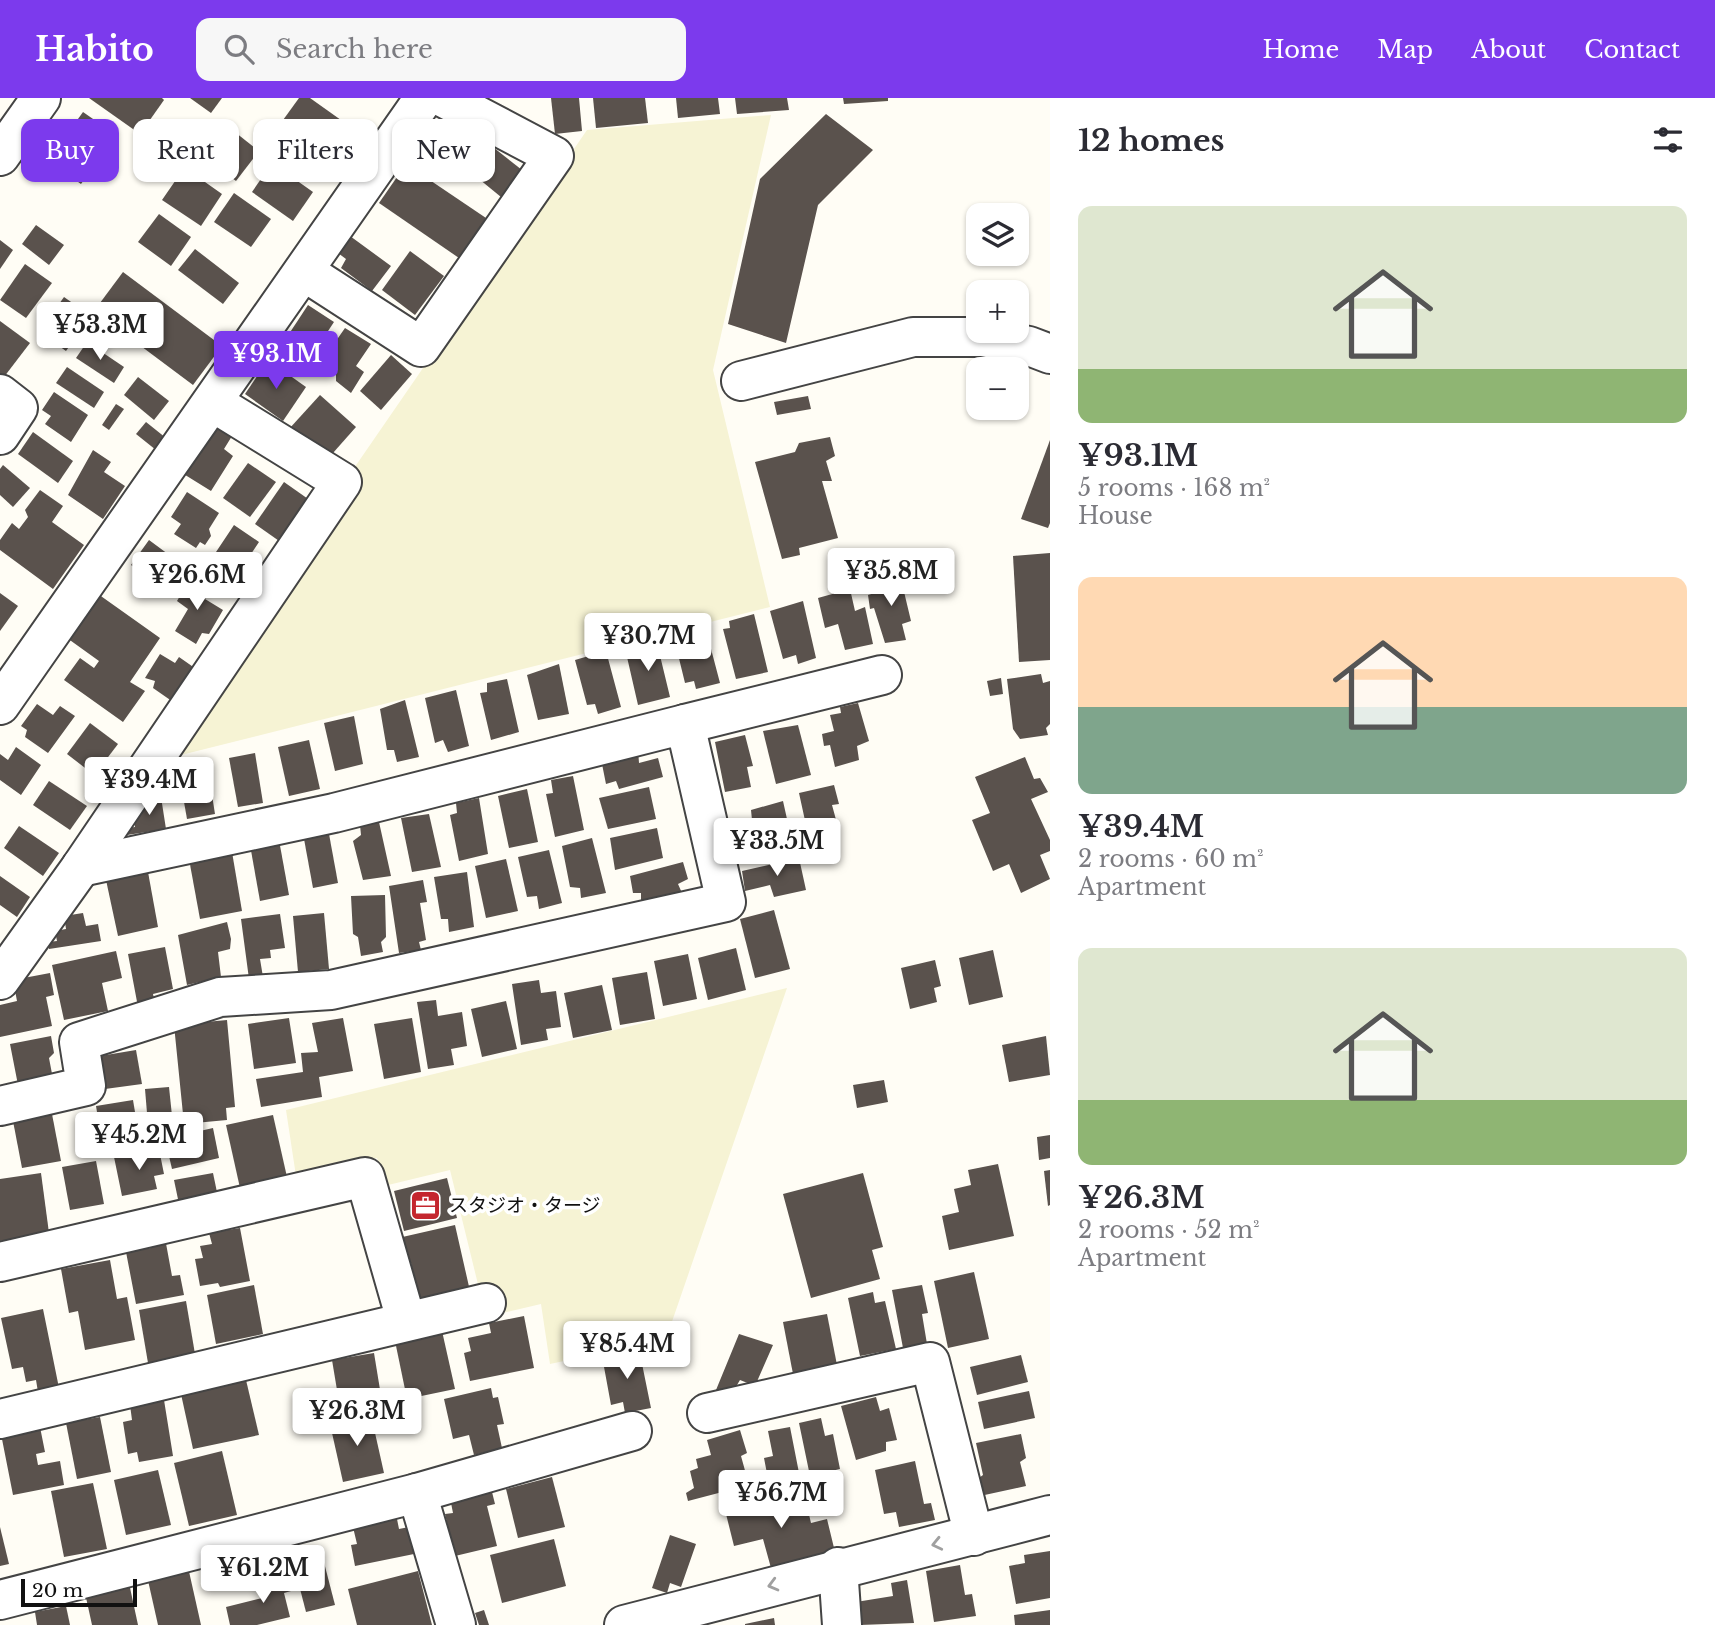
<!DOCTYPE html>
<meta charset="utf-8">
<style>
:root{--surface:#fff;--page:#f7f7f7;--text:#2b2b33;--muted:#7c7c81;--accent:#7c3aed}
body{margin:0;font-family:"Libre Baskerville","Noto Sans JP",serif;background:var(--page);color:var(--text);height:100vh;display:flex;flex-direction:column;font-size:26px;white-space:nowrap}
*{box-sizing:border-box;margin:0}
p{font-size:23px;color:var(--muted)}
.icon{flex:none;width:38px;height:38px;fill:none;stroke:currentColor;stroke-width:2;stroke-linecap:round;stroke-linejoin:round}
.map{position:relative;flex:1;overflow:hidden}
.side{display:flex;flex-direction:column;background:var(--surface);width:665px}
.side>*{flex:none}
.top-card{position:absolute;left:21px;top:21px;width:665px;height:63px;display:flex;gap:14px}
.fabs{position:absolute;left:966px;top:105px;display:grid;gap:14px}
.fabs a{display:grid;place-items:center;width:63px;height:63px;border-radius:14px;background:var(--surface);box-shadow:0 2px 5px #0004;font-size:35px}
.scale{position:absolute;left:21px;bottom:18px;width:116px;box-sizing:border-box;padding-left:7px;border:4px solid #111;border-top:0;font-size:19px;line-height:24px;white-space:nowrap;color:#111;-webkit-text-stroke:5px #fff;paint-order:stroke}
.price{position:absolute;translate:-50% -60px;padding:0 16px;border-radius:7px;background:#fff;color:#222;font-size:23px;line-height:46px;filter:drop-shadow(0 2px 4px #0008)}
.price::after{content:'';position:absolute;left:50%;top:42px;width:21px;height:16px;margin-left:-10px;background:inherit;clip-path:polygon(0 0,100% 0,50% 100%)}
.price.current{background:var(--accent);color:#fff}
ul{padding:0;list-style:none}
li{display:grid;align-content:center;gap:14px;height:371px;padding:0 28px}
li span{display:grid;place-items:center;height:217px;border-radius:14px;color:#555}
li>.icon{margin-inline-start:auto}
span .icon{width:126px;height:126px;fill:#fffc;stroke-width:1}
li b{font-size:30px}
h2{display:flex;justify-content:space-between;align-items:center;height:84px;padding:0 28px;font-size:30px}
.chip{padding:0 24px;border-radius:14px;background:var(--surface);box-shadow:0 2px 5px #0004;font-size:24px;line-height:63px}
.chip.current{background:var(--accent);color:#fff}
header{display:flex;align-items:center;gap:42px;box-sizing:border-box;height:98px;padding:0 35px;background:var(--accent);color:#fff}
header strong{font-size:33px}
nav{display:flex;gap:38px;margin-inline-start:auto;font-size:24px}
.search{width:490px;height:63px;background:var(--page);display:flex;align-items:center;gap:18px;box-sizing:border-box;padding:0 24px;border-radius:14px;color:var(--muted);font-size:26px}
main{display:flex;flex:1;min-height:0}
.map>svg:first-child{display:block}
.farmland{fill:#f6f3d4}
.building{fill:#5a524d}
.lines{fill:none;stroke-linecap:round;stroke-linejoin:round}
.minor-casing{stroke:#444;stroke-width:42}
.minor{stroke:#fff;stroke-width:38}
.oneway{stroke:#a0a0a0}
.labels{text-anchor:middle;stroke-width:7;stroke-linejoin:round;paint-order:stroke}
.poi-label{font-size:19px;fill:#111;stroke:#fff;text-anchor:start}
</style>
<header>
<strong>Habito</strong>
<div class="search"><svg class="icon" aria-label="search" viewBox="0 0 24 24"><circle cx="10" cy="10" r="6"/><path d="M15 15l6 6"/></svg>Search here</div>
<nav><a>Home</a><a>Map</a><a>About</a><a>Contact</a></nav>
</header>
<main>
<div class="map">
<svg width="1050" height="1527" viewBox="0 0 1050 1527">
<rect width="100%" height="100%" fill="#fffdf5"/>
<g class="farmland">
<path d="M771,17L713,272L770,509L165,661L350,376L587,32Z"/>
<path d="M787,890L666,1241L550,1266L541,1206L486,1219L450,1072L384,1088L377,1060L296,1078L286,1012Z"/>
</g>
<g class="building">
<path d="M89,0H162L164,2L140,36Z"/>
<path d="M190,0H222L211,15Z"/>
<path d="M299,0H310L369,42L345,76L278,29Z"/>
<path d="M551,0H579L582,33L555,36Z"/>
<path d="M593,0H645L648,25L596,30Z"/>
<path d="M676,0H718L720,16L678,20Z"/>
<path d="M735,0H787L789,12L737,16Z"/>
<path d="M843,0H888V3L844,6Z"/>
<path d="M83,14L116,37L81,86L48,63Z"/>
<path d="M826,16L873,52L818,107L786,245L728,226L760,81Z"/>
<path d="M440,19L478,43L455,80L439,71L447,59L424,45Z"/>
<path d="M226,27L259,53L236,83L202,57Z"/>
<path d="M489,46L522,72L501,99L468,72Z"/>
<path d="M191,60L212,74L205,84L222,96L201,128L162,102Z"/>
<path d="M272,65L313,94L293,123L252,94Z"/>
<path d="M406,66L486,120L459,160L379,105Z"/>
<path d="M234,95L271,121L251,149L214,124Z"/>
<path d="M159,116L191,139L171,168L138,144Z"/>
<path d="M36,127L64,147L49,167L22,146Z"/>
<path d="M350,138L391,168L372,193L341,170L346,161L338,155Z"/>
<path d="M0,142L13,152L0,171Z"/>
<path d="M195,151L239,185L223,206L178,172Z"/>
<path d="M410,153L444,178L415,217L382,192Z"/>
<path d="M25,166L52,185L26,220L0,202Z"/>
<path d="M123,174L222,248L193,287L94,213Z"/>
<path d="M64,199L91,218L66,253L39,234Z"/>
<path d="M308,207L334,224L309,262L283,245Z"/>
<path d="M0,223L30,245L4,279L0,276Z"/>
<path d="M345,230L371,246L356,268L364,274L351,295L336,283V276L320,266Z"/>
<path d="M87,244L124,269L114,285L76,260Z"/>
<path d="M391,257L412,276L381,312L360,293Z"/>
<path d="M268,262L306,289L283,323L245,296Z"/>
<path d="M67,269L104,294L94,310L56,285Z"/>
<path d="M138,279L169,303L154,322L124,297Z"/>
<path d="M54,294L88,317L71,344L45,326L51,318L42,312Z"/>
<path d="M320,297L356,329L325,364L289,331Z"/>
<path d="M808,298L811,311L777,317L774,304Z"/>
<path d="M116,306L124,311L109,332L102,327Z"/>
<path d="M146,324L166,340L156,352L136,336Z"/>
<path d="M213,326L232,338L224,351L233,358L211,393L182,375Z"/>
<path d="M33,334L73,363L58,385L18,356Z"/>
<path d="M830,339L835,358L826,363L832,383H822L838,440L799,450L800,457L782,461L755,364L795,354L799,345Z"/>
<path d="M1050,342V425L1048,430L1021,421Z"/>
<path d="M93,352L111,364L104,374L125,388L103,421L68,397Z"/>
<path d="M248,365L276,384L250,419L223,400Z"/>
<path d="M3,367L30,390L13,409L0,397V371Z"/>
<path d="M284,384L311,403L282,445L255,426Z"/>
<path d="M40,392L63,408L52,424L84,447L53,491L0,452V442L12,425L19,431L28,419L25,412Z"/>
<path d="M187,394L219,415L209,431L211,438L205,447L200,444L196,450L174,436L181,426L171,419Z"/>
<path d="M234,427L259,444L231,486L214,475L215,467L210,463Z"/>
<path d="M149,442L176,462L181,455L194,464L172,496L131,467Z"/>
<path d="M1050,455V562L1019,564L1013,458Z"/>
<path d="M900,477L911,523L902,526L906,542L885,545L874,510L870,511L868,497L878,494L876,483Z"/>
<path d="M191,479L211,492L205,501L223,512L209,536L202,535L196,546L175,533L188,511L177,503Z"/>
<path d="M850,491L855,513L865,509L873,546L845,552L838,526L825,530L818,500Z"/>
<path d="M0,495L18,508L0,533Z"/>
<path d="M98,496L160,540L130,584L145,593L123,624L64,582L80,560L94,570L99,563L67,540Z"/>
<path d="M803,503L816,560L798,566L796,557L783,561L770,513Z"/>
<path d="M754,516L768,574L736,581L723,531L730,530L729,523Z"/>
<path d="M705,528L720,585L696,591L694,583L685,585L673,536Z"/>
<path d="M656,541L670,599L638,607L627,559L636,556L634,547Z"/>
<path d="M606,553L621,609L598,616L595,606L587,607L575,562Z"/>
<path d="M160,556L175,565L179,559L199,573L176,606L153,590L155,583L145,580Z"/>
<path d="M559,566L569,616L538,622L527,577Z"/>
<path d="M1041,576L1043,585L1050,583V626L1046,630L1048,637L1020,641L1013,631L1007,581Z"/>
<path d="M1001,580L1003,596L990,598L987,583Z"/>
<path d="M507,581L519,634L491,642L480,595L487,594V585Z"/>
<path d="M456,592L469,648L448,654L443,642L435,645L425,600Z"/>
<path d="M405,602L419,659L397,664L394,652H387L380,611Z"/>
<path d="M858,605L869,643L857,648L859,662L835,669L830,647L824,648L822,636L834,633L830,617L841,615L840,609Z"/>
<path d="M37,606L53,617L60,608L75,618L48,655L25,639L27,632L21,628Z"/>
<path d="M354,618L363,666L335,673L324,625Z"/>
<path d="M90,625L118,646L99,671L89,673L67,656Z"/>
<path d="M798,627L811,677L776,686L763,633Z"/>
<path d="M745,637L753,668L747,669L751,689L725,694L715,644Z"/>
<path d="M309,642L320,691L289,698L278,649Z"/>
<path d="M16,649L41,667L21,697L0,682V656L8,662Z"/>
<path d="M638,652L639,665L658,660L663,679L619,691L616,683L606,686L601,661Z"/>
<path d="M255,655L263,705L238,709L229,660Z"/>
<path d="M1025,659L1034,681L1040,680L1048,694L1031,701L1050,742V753L1040,757L1050,781L1021,795L1009,766L993,773L972,722L990,715L975,679Z"/>
<path d="M207,665L215,716L187,721L178,670Z"/>
<path d="M573,678L584,732L555,739L546,696L553,695L551,682Z"/>
<path d="M49,683L87,708L70,732L33,707Z"/>
<path d="M834,687L839,706L832,707L838,729L828,732L831,746L811,750L799,695Z"/>
<path d="M649,689L656,721L608,731L599,700Z"/>
<path d="M527,691L538,744L509,750L498,698Z"/>
<path d="M161,699L166,731L127,737L126,730L135,729L133,718L142,716L139,702Z"/>
<path d="M479,700L488,756L459,763L450,717L457,715L456,705Z"/>
<path d="M783,703L791,739L741,751L738,726L752,722L751,712Z"/>
<path d="M429,716L441,769L412,774L401,720Z"/>
<path d="M379,724L391,778L363,782L353,743L361,737L360,727Z"/>
<path d="M19,728L59,755L43,778L4,750Z"/>
<path d="M657,730L663,760L615,772L610,740Z"/>
<path d="M329,736L338,785L313,790L304,741Z"/>
<path d="M592,740L606,795L581,800L580,790L570,789L562,748Z"/>
<path d="M279,742L289,797L260,803L250,747Z"/>
<path d="M549,752L562,805L539,811L537,798L527,799L518,759Z"/>
<path d="M232,754L242,813L200,821L189,761Z"/>
<path d="M799,760L806,792L774,799L770,787L745,793L742,773Z"/>
<path d="M506,761L518,813L486,820L475,768Z"/>
<path d="M683,764L688,781L678,786L682,795L641,806V795H633L630,778Z"/>
<path d="M148,774L158,829L118,838L106,782Z"/>
<path d="M467,774L474,829L449,834L448,821H441L434,779Z"/>
<path d="M0,778L30,799L17,819L0,807Z"/>
<path d="M423,782L427,804L420,805L426,842L419,844L421,852L399,855L389,788Z"/>
<path d="M385,797L386,839L381,844L383,854L361,858L358,839L353,836L351,798Z"/>
<path d="M774,812L790,871L755,880L740,821Z"/>
<path d="M83,815L86,828L98,826L101,843L49,851L48,844L57,843L55,833L66,831L64,818Z"/>
<path d="M324,815L329,871L298,874L293,818Z"/>
<path d="M280,816L285,850L270,852L271,860L260,861L263,879L249,881L241,821Z"/>
<path d="M227,824L231,841L230,851L218,854L221,879L187,887L178,837Z"/>
<path d="M165,849L173,891L153,896L155,905L138,909L128,856Z"/>
<path d="M736,850L746,892L708,902L698,860Z"/>
<path d="M993,852L1003,899L969,907L959,860Z"/>
<path d="M116,853L122,880L102,885L108,913L64,922L52,867Z"/>
<path d="M688,856L697,901L663,908L654,863Z"/>
<path d="M935,862L941,888L934,890L937,904L910,911L901,870Z"/>
<path d="M647,874L655,921L620,927L612,880Z"/>
<path d="M50,875L54,897L46,899L52,928L0,939V907L17,903L13,882Z"/>
<path d="M539,882L541,895L556,893L561,929L546,931L548,942L521,947L512,886Z"/>
<path d="M602,887L612,932L573,940L564,895Z"/>
<path d="M436,902L438,918L462,914L467,948L451,951L454,967L428,971L417,904Z"/>
<path d="M506,903L517,951L482,959L471,911Z"/>
<path d="M289,920L296,965L254,971L248,926Z"/>
<path d="M343,920L353,973L319,979L322,999L261,1009L256,981L303,974L301,955L318,954L312,925Z"/>
<path d="M412,920L421,974L384,981L374,926Z"/>
<path d="M227,922L235,1009L226,1010L227,1022L184,1026L174,927Z"/>
<path d="M51,938L54,955L49,960L53,981L18,987L10,946Z"/>
<path d="M1046,938L1050,977L1009,984L1002,947Z"/>
<path d="M136,952L142,986L105,991L100,958Z"/>
<path d="M884,982L888,1004L857,1010L853,987Z"/>
<path d="M169,989L174,1037L149,1039L145,991Z"/>
<path d="M133,1002L140,1044L103,1050L96,1008Z"/>
<path d="M52,1016L61,1063L22,1070L13,1023Z"/>
<path d="M273,1017L287,1079L240,1090L226,1027Z"/>
<path d="M213,1030L219,1060L172,1071L165,1041Z"/>
<path d="M1050,1037V1060L1039,1062L1037,1039Z"/>
<path d="M159,1051L164,1076L154,1078L157,1091L122,1098L114,1059Z"/>
<path d="M96,1063L104,1106L70,1112L62,1069Z"/>
<path d="M998,1066L1014,1138L949,1152L942,1118L959,1114L954,1091L971,1087L968,1072Z"/>
<path d="M1050,1072V1107L1048,1108L1044,1073Z"/>
<path d="M41,1075L49,1135L0,1143V1081Z"/>
<path d="M213,1075L218,1099L179,1106L174,1082Z"/>
<path d="M863,1075L883,1149L872,1152L880,1181L811,1200L783,1096Z"/>
<path d="M447,1080L457,1120L404,1133L394,1093Z"/>
<path d="M455,1127L470,1193L420,1205L411,1165L404,1167L398,1140Z"/>
<path d="M240,1130L250,1183L220,1189L218,1185L200,1188L195,1161L203,1160L200,1148L212,1146L209,1135Z"/>
<path d="M165,1140L172,1178L180,1177L184,1197L136,1206L126,1154L151,1150L150,1143Z"/>
<path d="M110,1162L117,1201L127,1199L135,1242L85,1252L78,1213L69,1215L61,1171Z"/>
<path d="M974,1174L989,1241L948,1250L934,1183Z"/>
<path d="M254,1187L263,1236L216,1246L207,1197Z"/>
<path d="M922,1187L928,1215L922,1216L927,1246L903,1250L892,1192Z"/>
<path d="M873,1194L875,1205L885,1203L896,1251L860,1258L848,1200Z"/>
<path d="M186,1203L195,1256L148,1265L139,1212Z"/>
<path d="M43,1211L59,1290L38,1294L36,1282L26,1284L23,1269L12,1271L1,1220Z"/>
<path d="M827,1216L837,1267L793,1276L783,1224Z"/>
<path d="M524,1218L534,1270L470,1283L464,1255L471,1253L468,1240L491,1235L489,1225Z"/>
<path d="M442,1233L455,1291L407,1301L395,1243Z"/>
<path d="M739,1236L773,1247L755,1288L740,1282L731,1297L716,1292Z"/>
<path d="M639,1251L651,1310L625,1315L623,1304L611,1307L602,1258Z"/>
<path d="M374,1255L383,1310L341,1316L332,1262Z"/>
<path d="M1021,1257L1028,1284L977,1297L970,1269Z"/>
<path d="M246,1282L259,1337L193,1351L181,1296Z"/>
<path d="M491,1290L493,1300L498,1299L504,1326L497,1327L502,1350L474,1357L469,1337L453,1341L444,1301Z"/>
<path d="M1029,1293L1035,1320L984,1331L978,1304Z"/>
<path d="M876,1299L880,1313L889,1310L897,1342L886,1344V1353L856,1362L841,1308Z"/>
<path d="M164,1302L173,1358L139,1364L137,1354L128,1356L123,1324L132,1322L130,1307Z"/>
<path d="M371,1317L384,1375L343,1384L330,1326Z"/>
<path d="M100,1319L111,1374L77,1381L66,1325Z"/>
<path d="M821,1320L825,1338L833,1336L840,1371L810,1378L799,1325Z"/>
<path d="M40,1329L45,1354L36,1356L38,1367L60,1363L64,1387L13,1397L1,1336Z"/>
<path d="M790,1329L800,1380L769,1386L764,1360L773,1358L768,1333Z"/>
<path d="M740,1332L747,1355L741,1358L749,1387L688,1403L686,1395L694,1390L690,1373L698,1370L696,1361L711,1357L707,1342Z"/>
<path d="M1021,1336L1026,1360L1020,1364L1026,1388L980,1398L976,1382L983,1377L976,1345Z"/>
<path d="M222,1353L237,1417L189,1428L174,1365Z"/>
<path d="M915,1363L924,1406L931,1405L935,1422L899,1429L896,1414L884,1416L875,1372Z"/>
<path d="M158,1372L171,1427L126,1437L114,1382Z"/>
<path d="M552,1379L565,1429L518,1440L506,1391Z"/>
<path d="M93,1385L107,1451L64,1459L51,1393Z"/>
<path d="M491,1390L495,1406L487,1408L497,1448L455,1458L445,1416L453,1415L450,1400Z"/>
<path d="M792,1395L795,1407L806,1404L811,1425L827,1421L835,1454L771,1470L763,1441L734,1448L725,1412Z"/>
<path d="M396,1416L399,1431L409,1429L414,1456L355,1468L351,1447L357,1446L352,1425Z"/>
<path d="M0,1429L9,1466L0,1468Z"/>
<path d="M670,1437L696,1446L681,1489L670,1485L667,1495L652,1490Z"/>
<path d="M554,1441L566,1488L502,1505L490,1457Z"/>
<path d="M320,1449L335,1507L306,1514L291,1456Z"/>
<path d="M1050,1453V1500L1016,1506L1009,1468L1025,1465L1024,1457Z"/>
<path d="M960,1467L965,1497L972,1496L976,1518L934,1524L926,1473Z"/>
<path d="M188,1469L201,1527H158L147,1478Z"/>
<path d="M418,1473L432,1527H357L348,1491Z"/>
<path d="M288,1477L291,1493L284,1495L290,1519L257,1527H230L226,1509L266,1499L262,1483Z"/>
<path d="M907,1482L914,1525L860,1527L856,1504L893,1498L891,1485Z"/>
<path d="M129,1485L138,1527H92L85,1495Z"/>
<path d="M66,1508L70,1527H37L35,1514Z"/>
<path d="M484,1512L489,1527H479L475,1515Z"/>
<path d="M1050,1512V1527H1015L1014,1517Z"/>
<path d="M774,1520L775,1527H745V1526Z"/>
</g>
<g class="lines">
<defs>
<g id="minor">
<path d="M0,58L41,0"/>
<path d="M305,174L421,249L554,58L444,0"/>
<path d="M741,283L913,239H983L1029,248L1050,256"/>
<path d="M0,296L18,310L0,337"/>
<path d="M0,607L424,0"/>
<path d="M685,626L882,577"/>
<path d="M0,882L81,769L342,384L214,305"/>
<path d="M0,1008L86,988L79,944L220,899L331,892L726,804L685,626L334,715L81,769"/>
<path d="M0,1164L365,1079L406,1222"/>
<path d="M707,1315L930,1264L974,1438"/>
<path d="M0,1321L486,1205"/>
<path d="M417,1395L456,1527"/>
<path d="M838,1469L842,1527"/>
<path d="M0,1502L417,1395L632,1333"/>
<path d="M624,1527L1050,1417"/>
</g>
</defs>
<use href="#minor" class="minor-casing"/>
<use href="#minor" class="minor"/>
</g>
<defs><path id="oneway-chevron" d="M-2-3.5L2.5 0L-2 3.5" fill="none" stroke-width="1.6" stroke-linecap="round" stroke-linejoin="round" transform="scale(1.75)"/></defs>
<g class="oneway">
<use href="#oneway-chevron" transform="translate(937 1446) rotate(167)"/>
<use href="#oneway-chevron" transform="translate(773 1487) rotate(165)"/>
</g>
<defs>
<symbol id="office-square" viewBox="-11 -11 22 22"><rect x="-9" y="-9" width="18" height="18" rx="4" fill="#c4262e" stroke="#fff"/><path d="M-6-3h4V-5.5h4V-3h4V5H-6ZM-1-4.5V-3h2v-1.5ZM-6 0V1H6V0Z" fill="#fff"/></symbol>
</defs>
<g fill-rule="evenodd">
<use href="#office-square" x="408" y="1090" width="35" height="35"/>
</g>
<g class="labels">
<g class="poi-label">
<text x="449" y="1114">スタジオ・タージ</text>
</g>
</g>
</svg>
<div class="fabs">
<a><svg class="icon" aria-label="layers" viewBox="0 0 24 24"><path d="M12 4l9 5-9 5-9-5zM3 14l9 5 9-5"/></svg></a>
<a>+</a>
<a>−</a>
</div>
<div class="scale">20 m</div>
<b class="price" style="left:100px;top:264px">¥53.3M</b>
<b class="price current" style="left:276px;top:293px">¥93.1M</b>
<b class="price" style="left:891px;top:510px">¥35.8M</b>
<b class="price" style="left:197px;top:514px">¥26.6M</b>
<b class="price" style="left:648px;top:575px">¥30.7M</b>
<b class="price" style="left:149px;top:719px">¥39.4M</b>
<b class="price" style="left:777px;top:780px">¥33.5M</b>
<b class="price" style="left:139px;top:1074px">¥45.2M</b>
<b class="price" style="left:627px;top:1283px">¥85.4M</b>
<b class="price" style="left:357px;top:1350px">¥26.3M</b>
<b class="price" style="left:781px;top:1432px">¥56.7M</b>
<b class="price" style="left:263px;top:1507px">¥61.2M</b>
<div class="top-card">
<a class="chip current">Buy</a>
<a class="chip">Rent</a>
<a class="chip">Filters</a>
<a class="chip">New</a>
</div>
</div>
<section class="side">
<h2>12 homes<svg class="icon" aria-label="filters" viewBox="0 0 24 24"><path d="M4 7h16M4 17h16"/><circle cx="9" cy="7" r="2"/><circle cx="15" cy="17" r="2"/></svg></h2>
<ul>
<li><span style="background:linear-gradient(#dfe7d0 75%,#8fb573 0)"><svg class="icon" aria-label="home" viewBox="0 0 24 24"><path d="M3 11l9-7 9 7M6 9v11h12V9"/></svg></span><div><b>¥93.1M</b><p>5 rooms · 168 m²</p><p>House</p></div></li>
<li><span style="background:linear-gradient(#ffd9b3 60%,#7fa58c 0)"><svg class="icon" aria-label="home" viewBox="0 0 24 24"><path d="M3 11l9-7 9 7M6 9v11h12V9"/></svg></span><div><b>¥39.4M</b><p>2 rooms · 60 m²</p><p>Apartment</p></div></li>
<li><span style="background:linear-gradient(#dfe7d0 70%,#8fb573 0)"><svg class="icon" aria-label="home" viewBox="0 0 24 24"><path d="M3 11l9-7 9 7M6 9v11h12V9"/></svg></span><div><b>¥26.3M</b><p>2 rooms · 52 m²</p><p>Apartment</p></div></li>
</ul>
</section>
</main>
